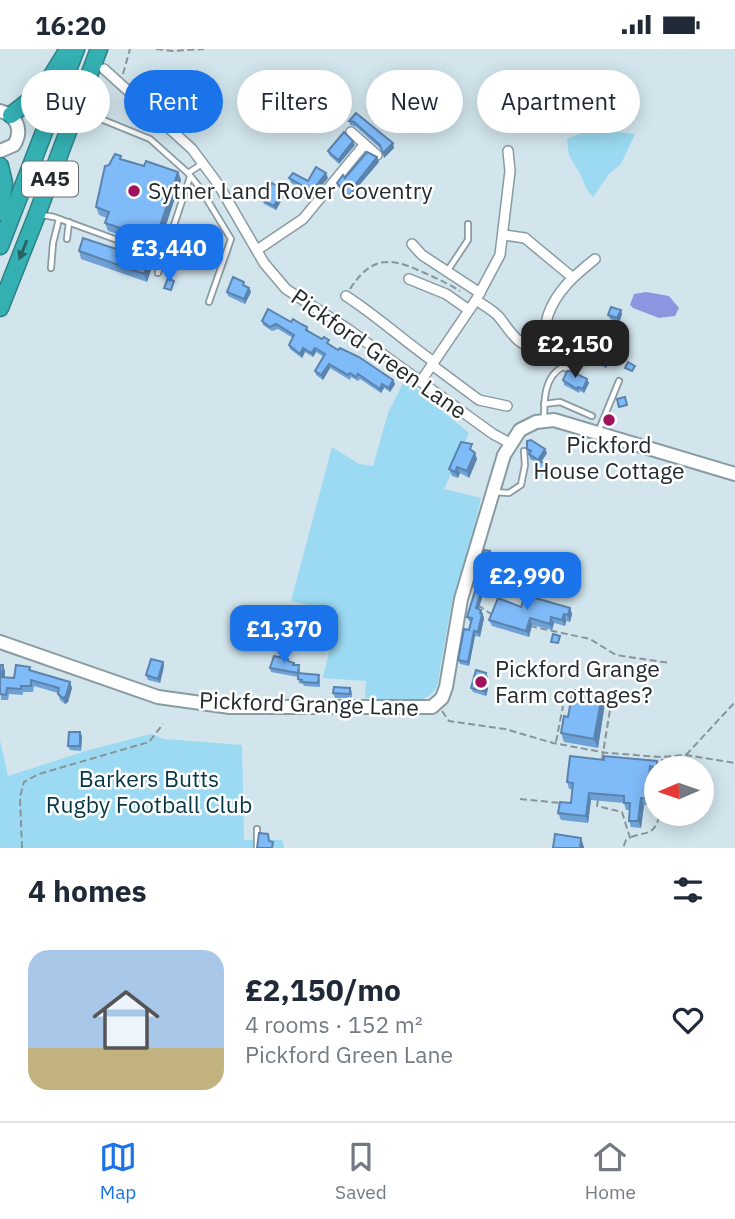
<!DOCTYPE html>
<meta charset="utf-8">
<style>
:root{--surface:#fff;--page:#f6f6f7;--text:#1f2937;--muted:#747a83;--line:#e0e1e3;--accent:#1a73e8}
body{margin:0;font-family:"IBM Plex Sans",sans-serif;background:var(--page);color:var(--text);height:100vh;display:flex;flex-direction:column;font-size:26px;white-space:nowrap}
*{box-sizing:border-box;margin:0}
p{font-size:23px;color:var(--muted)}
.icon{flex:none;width:38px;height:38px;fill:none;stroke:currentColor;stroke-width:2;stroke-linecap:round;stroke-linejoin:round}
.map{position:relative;height:799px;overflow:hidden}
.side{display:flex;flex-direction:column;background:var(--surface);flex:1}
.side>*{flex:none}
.guide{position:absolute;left:21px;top:21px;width:693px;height:63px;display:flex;gap:14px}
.needle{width:46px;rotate:268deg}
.controls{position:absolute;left:644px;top:707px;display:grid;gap:14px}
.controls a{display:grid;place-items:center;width:70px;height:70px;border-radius:50%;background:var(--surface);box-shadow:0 4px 18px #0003;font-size:35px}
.price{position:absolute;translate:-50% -60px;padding:0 16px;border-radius:14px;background:var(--accent);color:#fff;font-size:23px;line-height:46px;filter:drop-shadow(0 2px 4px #0008)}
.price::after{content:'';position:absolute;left:50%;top:42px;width:21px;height:16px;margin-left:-10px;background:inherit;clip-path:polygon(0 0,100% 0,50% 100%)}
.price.current{background:#222;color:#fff}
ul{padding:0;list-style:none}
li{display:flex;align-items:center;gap:21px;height:175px;padding:0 28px}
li+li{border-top:2px solid var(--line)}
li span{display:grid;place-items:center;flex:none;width:196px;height:140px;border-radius:21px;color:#555}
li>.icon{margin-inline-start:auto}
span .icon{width:84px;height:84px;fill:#fffc;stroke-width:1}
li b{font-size:30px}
h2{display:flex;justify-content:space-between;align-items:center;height:84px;padding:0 28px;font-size:30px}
.chip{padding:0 24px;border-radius:32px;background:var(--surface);box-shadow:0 4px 18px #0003;font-size:24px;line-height:63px}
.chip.current{background:var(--accent);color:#fff}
.status{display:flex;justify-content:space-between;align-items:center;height:49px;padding:0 35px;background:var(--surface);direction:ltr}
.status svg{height:19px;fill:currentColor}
.tabs{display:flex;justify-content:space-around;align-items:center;height:98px;border-top:2px solid var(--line);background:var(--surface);font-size:19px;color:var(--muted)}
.tabs a{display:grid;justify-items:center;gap:4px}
.tabs .current{color:var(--accent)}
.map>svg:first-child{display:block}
.green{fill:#9bdaf2}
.water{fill:#8c96e0}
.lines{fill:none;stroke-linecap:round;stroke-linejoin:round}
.lane-casing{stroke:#899ba2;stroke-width:8}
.street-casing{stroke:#899ba2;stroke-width:12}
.secondary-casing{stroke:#899ba2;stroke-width:16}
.highway-casing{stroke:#2e8184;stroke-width:19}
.path{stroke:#87959b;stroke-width:2;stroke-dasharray:7 3.5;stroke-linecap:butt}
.lane{stroke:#fff;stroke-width:4.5}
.street{stroke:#fff;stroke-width:9}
.secondary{stroke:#fff;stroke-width:12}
.highway{stroke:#34b0b3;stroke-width:16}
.wall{fill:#6ea1d6}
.shaded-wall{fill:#5a83ae}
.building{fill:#80bbf9;stroke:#5a83ae;stroke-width:2}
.oneway{fill:#2a6063}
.poi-dot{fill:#a0125c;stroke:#fff;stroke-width:2.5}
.labels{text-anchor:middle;stroke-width:5;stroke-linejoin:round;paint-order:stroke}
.shield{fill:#fff;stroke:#666b6d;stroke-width:2}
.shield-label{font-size:21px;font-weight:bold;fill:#242b2e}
.poi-label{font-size:23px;fill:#242b2e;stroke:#fff;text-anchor:start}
.street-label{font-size:23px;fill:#242b2e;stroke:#fff}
.park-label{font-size:23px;fill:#043645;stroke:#fff}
</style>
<div class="status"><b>16:20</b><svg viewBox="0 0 49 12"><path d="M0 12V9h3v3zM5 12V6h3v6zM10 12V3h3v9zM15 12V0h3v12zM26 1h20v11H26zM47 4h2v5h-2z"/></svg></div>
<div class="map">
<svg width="735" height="799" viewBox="0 0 735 799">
<rect width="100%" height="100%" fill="#d2e5ed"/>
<g class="green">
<path d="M591,80L635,85L621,115L609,125L593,148C584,138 584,132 579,123C569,106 569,110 567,90Z"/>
<path d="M405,330L469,384L444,440L481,449L472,488L452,553L437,637C426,661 386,651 365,649L366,632L323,629L338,563L291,552L332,398L359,415L373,417L388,364Z"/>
<path d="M151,685L164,690L242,696L244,791H282L284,799H0V691L8,727L89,701Z"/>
</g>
<path class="water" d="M646,243L669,247L679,259L675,267L659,269L633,259L630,256L634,245Z"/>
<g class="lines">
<defs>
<g id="lane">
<path d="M86,50L91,62L96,68L150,90L188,124L200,139L231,190L209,253"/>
<path d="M188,124L202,115"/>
<path d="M42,166L54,168L120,192"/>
<path d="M67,190L69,173"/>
<path d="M51,219L53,194L59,170"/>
<path d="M448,221L468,191V175"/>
<path d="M158,224L190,128"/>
<path d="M544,355L560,353L592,367"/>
<path d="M544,370C544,352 544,327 563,318L571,322"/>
<path d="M598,383L619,332"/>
<path d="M494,443L509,444L521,436L525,416L524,402"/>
<path d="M257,799V780"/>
</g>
<g id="street">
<path d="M104,20L192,100L218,135L264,214L286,240L348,280L493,385L510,394"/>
<path d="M351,83L377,106"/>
<path d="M504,186L525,189L572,228"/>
<path d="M412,195L422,206L480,244"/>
<path d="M257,201L303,170L364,96"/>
<path d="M409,230L446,245L469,261"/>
<path d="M346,247C377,267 404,292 434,313"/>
<path d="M476,251C483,256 493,261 499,268C509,280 518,299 537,298C545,289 545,278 548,266C557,241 575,226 595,210"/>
<path d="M432,316L479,351L507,357"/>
<path d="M421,332L476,251L500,206L510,122L508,102"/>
</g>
<g id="secondary">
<path d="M0,62C17,66 23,81 14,96L0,102"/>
<path d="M0,593L158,648L230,658H432L442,649L446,638L461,550L504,406L520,381L536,373L554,371L735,425"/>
</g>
<g id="highway">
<path d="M11,66L43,41L67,2"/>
<path d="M0,117L4,134L0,163"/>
<path d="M0,197L76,0"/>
<path d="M0,259L36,168L99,0"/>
</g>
</defs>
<use href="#lane" class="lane-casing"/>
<use href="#street" class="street-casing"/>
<use href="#secondary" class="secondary-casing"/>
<use href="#highway" class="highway-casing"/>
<g class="path">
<path d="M156,0L173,2L204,0"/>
<path d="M123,25L130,0"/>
<path d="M350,240C370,209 388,207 420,222C434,228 447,234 460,242"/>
<path d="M490,504L536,519"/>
<path d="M478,556L491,565"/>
<path d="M530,577L590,590L616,606L670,614"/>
<path d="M442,662L449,672L505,680L553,694L607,704L662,708L686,706L735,714"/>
<path d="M556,693L563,657"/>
<path d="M686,706L735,653"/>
<path d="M602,710L610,661"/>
<path d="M662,710L664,719"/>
<path d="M520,750L560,754"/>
<path d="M598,751L597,757L622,763L630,789L626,791L623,799"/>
<path d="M631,788C649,782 654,787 660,765"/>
<path d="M22,799L20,748L24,733L39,725L149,693L163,675"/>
</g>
<use href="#lane" class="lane"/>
<use href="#street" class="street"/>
<use href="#secondary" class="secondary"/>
<use href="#highway" class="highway"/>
</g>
<g class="wall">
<path d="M356,64L393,94L394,99L384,109L382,101L356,78L350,76L349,72Z"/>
<path d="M355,96L339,115L329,106L328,102Z"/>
<path d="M377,108L379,113L356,140L358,144L349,151L339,138L337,134Z"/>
<path d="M122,111L144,117L178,123L181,131L147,233L81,210L79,202L116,200L121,186L108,182L105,174L107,169L99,166L96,158Z"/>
<path d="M289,129L308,132L328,129L314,146L291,134Z"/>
<path d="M283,141L285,145L276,161L264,155L262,151Z"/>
<path d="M246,237L249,239L251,243L245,255L228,247L227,243Z"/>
<path d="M622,265L619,274L610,270L608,266Z"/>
<path d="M262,272L291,273L307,278L309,282L330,296L393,331L395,335L390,343L384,339L381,344L360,330L358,332L351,328L350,331L330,319L323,331L316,326L315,322L324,308L316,303L313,308L305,303L302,309L290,300L289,296L293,289L278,280L272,282L263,276Z"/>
<path d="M576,292L610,312L606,319L586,308L584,314L571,307L569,303Z"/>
<path d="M587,330L589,334L584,344L580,342L579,344L564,336L563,331Z"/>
<path d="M527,400L547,404L541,413L548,415L550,419L548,427L538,425L536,421L538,414L530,410Z"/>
<path d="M474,401L473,403L477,410L469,429L460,424L458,429L452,427L449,420Z"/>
<path d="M490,502L492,507L485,533L478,531L477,527Z"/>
<path d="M481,544L482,548L479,560L481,561L484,569L480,588L475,587L469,617L460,615L458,611L469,581L471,573L469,572L467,568Z"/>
<path d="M521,558L570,559L572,565L570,573L566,572L565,577L554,574L552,581L532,576L529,588L492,577L489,571Z"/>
<path d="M163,613L164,617L160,634L148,631L146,626Z"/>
<path d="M289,613L294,614L295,616L300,620V624L320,630V638L304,637L303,635L299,634L298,628L271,623L270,619Z"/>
<path d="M0,616L5,622V628L14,629L30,618L31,621L70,633L72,639L68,653L65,655L60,651L58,644L34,637L33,643H23V646L9,645L8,651H1Z"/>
<path d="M488,628L486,635L488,640L486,647L473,643L471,639Z"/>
<path d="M350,639L352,643V649H335L333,644Z"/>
<path d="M605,654L598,699L564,693L561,684Z"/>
<path d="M80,683L82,687L81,702L70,701L68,697Z"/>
<path d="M604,711L657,712L660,719H656V725L653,724L651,742L656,744V757L644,756L641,779L631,778L629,772L630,761H626L624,754L591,751L588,774L561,771L558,764L571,754L573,740H569L567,733Z"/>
</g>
<g class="shaded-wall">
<path d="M353,92L355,96L339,115L338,111Z"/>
<path d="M393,94L394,99L384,109L383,104Z"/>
<path d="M377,108L379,113L356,140L358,144L349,151L348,147L354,137Z"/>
<path d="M178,123L181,131L147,233L144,225Z"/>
<path d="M326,124L328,129L314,146L312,142Z"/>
<path d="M283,141L285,145L276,161L274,157Z"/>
<path d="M249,239L251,243L245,255L244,250Z"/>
<path d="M621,261L622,265L619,274L617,269Z"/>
<path d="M303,299L305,303L302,309L300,305Z"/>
<path d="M315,299L316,303L313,308L311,304Z"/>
<path d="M585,304L586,308L584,314L582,310Z"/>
<path d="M608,308L610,312L606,319L605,315Z"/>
<path d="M329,315L330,319L323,331L321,326Z"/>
<path d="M587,330L589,334L584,344L583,340Z"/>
<path d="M393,331L395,335L390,343L389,339Z"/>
<path d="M382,335L384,339L381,344L380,340Z"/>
<path d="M545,400L547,404L539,416L538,411Z"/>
<path d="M475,404L477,410L469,429L467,422Z"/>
<path d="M548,415L550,419L548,427L547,423Z"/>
<path d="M457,418L460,424L458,429L455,423Z"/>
<path d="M490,502L492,507L485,533L483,528Z"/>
<path d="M481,544L482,548L478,563L476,559Z"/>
<path d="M570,559L572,565L570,573L568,566Z"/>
<path d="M481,561L484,569L480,588L478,583Z"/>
<path d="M564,565L566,572L565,577L562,571Z"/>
<path d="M551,568L554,574L552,581L550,575Z"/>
<path d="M530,569L532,576L529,588L526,582Z"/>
<path d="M474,582L475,587L469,617L468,613Z"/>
<path d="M163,613L164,617L160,634L158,630Z"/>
<path d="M3,616L5,622L4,633L2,627Z"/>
<path d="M486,624L488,628L485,639L483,634Z"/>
<path d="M70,633L72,639L68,653L65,655L63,649Z"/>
<path d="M486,635L488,640L486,647L484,642Z"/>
<path d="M602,646L605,654L598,699L594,690Z"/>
<path d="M80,683L82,687L81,702L80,697Z"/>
<path d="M650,717L653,724L651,749L648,742Z"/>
<path d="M589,744L591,751L588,774L586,767Z"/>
<path d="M641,749L644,756L641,779L638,772Z"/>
<path d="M581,789L584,798V799H580Z"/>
</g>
<g class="building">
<path d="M356,64L393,94L383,104L380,96L354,73L349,72Z"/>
<path d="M344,83L353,92L338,111L328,102Z"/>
<path d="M367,103L377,108L354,137L356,139L348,147L337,134L343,126L345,129Z"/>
<path d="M115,105L121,107L120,110L144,117L146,112L178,123L144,225L79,202L83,189L116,200L123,180L105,174L109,163L96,158L105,117L109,116Z"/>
<path d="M316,118L326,124L312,142L289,129L293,124L308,132Z"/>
<path d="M272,134L283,141L274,157L262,151Z"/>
<path d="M233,228L244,233L243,236L249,239L244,250L227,243Z"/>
<path d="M168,229L174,232L171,241L164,239Z"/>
<path d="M611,258L621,261L617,269L608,266Z"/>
<path d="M268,260L291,273L293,270L301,275L307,278L306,281L322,290L324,288L329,291L327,294L338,301L340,299L359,308L393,331L389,339L382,335L380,340L358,325L356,328L350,324L348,326L329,315L321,326L315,322L325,305L315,299L311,304L303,299L300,305L295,301L289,296L294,286L276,275L270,278L262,272Z"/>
<path d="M576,292L608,308L605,315L585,304L582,310L569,303Z"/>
<path d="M628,313L635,317L632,322L625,319Z"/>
<path d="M567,322H571L587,330L583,340L578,338L577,340L563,331Z"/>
<path d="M625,348L627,356L619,358L617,350Z"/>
<path d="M531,391L545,400L538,411L529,405L531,402L527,400V392Z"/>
<path d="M461,393L472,395L470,400L475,404L467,422L457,418L455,423L449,420Z"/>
<path d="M538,412L548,415L547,423L536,421Z"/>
<path d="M484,501L490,502L483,528L477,527Z"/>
<path d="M475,542L481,544L476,559L481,561L480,564L482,565L478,583L474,582L468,613L458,611L464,580L469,581L472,569L467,568Z"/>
<path d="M525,546L570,559L568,566L564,565L562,571L551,568L550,575L530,569L526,582L489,571L498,549L521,558Z"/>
<path d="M553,585L560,587L558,594L551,593Z"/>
<path d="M274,607L288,610V612L294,614L293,616H299L298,624L270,619Z"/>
<path d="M151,610L163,613L158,630L146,626Z"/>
<path d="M0,616H3L2,627L0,626Z"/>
<path d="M16,616L30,618L29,621L70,633L66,647L63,649L58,645L59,639L31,631V637H21V640L7,639L6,646L0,645V628L14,629Z"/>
<path d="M476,621L486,624L483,634L486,635L484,642L471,639Z"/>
<path d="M298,624L319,626L318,634L302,633V631L298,630Z"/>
<path d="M334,638L350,639V645L333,644Z"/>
<path d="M573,641L602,646L594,690L561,684L564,667L568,668Z"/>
<path d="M69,683H80V697H68Z"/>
<path d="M570,707L604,711V707L657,712V719L650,717L648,742L656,743L655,750L641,749L638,772H629L630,754H624V747L589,744L586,767L558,764L560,753L571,754L573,734L567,733Z"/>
<path d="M259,784L268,785L269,792L273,793L272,799H257Z"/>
<path d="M555,785L581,789L580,799H553Z"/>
</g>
<defs><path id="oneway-solid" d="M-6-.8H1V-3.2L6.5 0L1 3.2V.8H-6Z" transform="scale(1.75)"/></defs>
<use class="oneway" href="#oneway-solid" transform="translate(23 201) rotate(112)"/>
<g class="poi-dot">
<circle cx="134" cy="142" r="7"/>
<circle cx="609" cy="371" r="7"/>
<circle cx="481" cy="633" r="7"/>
</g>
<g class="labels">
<rect class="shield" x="22" y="112.5" width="56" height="35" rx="5"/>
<g class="shield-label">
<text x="50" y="137">A45</text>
</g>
<g class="poi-label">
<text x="148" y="150">Sytner Land Rover Coventry</text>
<text x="609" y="404" text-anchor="middle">Pickford<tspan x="609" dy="26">House Cottage</tspan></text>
<text x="495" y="628">Pickford Grange<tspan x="495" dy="26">Farm cottages?</tspan></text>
</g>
<g class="street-label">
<text transform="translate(379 305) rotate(35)" y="8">Pickford Green Lane</text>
<text transform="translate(309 655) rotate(2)" y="8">Pickford Grange Lane</text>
</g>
<g class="park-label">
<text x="149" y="738">Barkers Butts<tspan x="149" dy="26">Rugby Football Club</tspan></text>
</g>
</g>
</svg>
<div class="controls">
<a><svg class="needle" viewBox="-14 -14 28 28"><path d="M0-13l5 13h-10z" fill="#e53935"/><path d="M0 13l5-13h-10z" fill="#747a83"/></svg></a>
</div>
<b class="price" style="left:169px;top:235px">£3,440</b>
<b class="price current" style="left:575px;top:331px">£2,150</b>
<b class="price" style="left:527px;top:563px">£2,990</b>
<b class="price" style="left:284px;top:616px">£1,370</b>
<div class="guide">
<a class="chip">Buy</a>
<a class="chip current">Rent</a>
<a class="chip">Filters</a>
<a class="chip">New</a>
<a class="chip">Apartment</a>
</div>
</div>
<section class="side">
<h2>4 homes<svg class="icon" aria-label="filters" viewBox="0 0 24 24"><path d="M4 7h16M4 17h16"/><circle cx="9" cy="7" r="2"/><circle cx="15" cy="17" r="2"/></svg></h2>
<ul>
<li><span style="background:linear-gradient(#a9c7e8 70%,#c2b280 0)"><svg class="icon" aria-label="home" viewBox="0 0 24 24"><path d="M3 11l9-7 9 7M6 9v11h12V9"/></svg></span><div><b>£2,150/mo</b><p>4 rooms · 152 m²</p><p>Pickford Green Lane</p></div><svg class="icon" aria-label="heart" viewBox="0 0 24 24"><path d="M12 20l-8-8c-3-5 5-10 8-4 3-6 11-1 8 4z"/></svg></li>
</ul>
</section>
<nav class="tabs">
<a class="current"><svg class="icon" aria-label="map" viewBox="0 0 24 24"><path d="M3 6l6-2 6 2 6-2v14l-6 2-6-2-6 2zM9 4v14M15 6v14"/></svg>Map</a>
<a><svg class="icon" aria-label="saved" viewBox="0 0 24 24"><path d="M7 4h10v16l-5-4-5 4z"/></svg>Saved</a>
<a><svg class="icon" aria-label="home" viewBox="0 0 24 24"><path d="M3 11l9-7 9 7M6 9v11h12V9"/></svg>Home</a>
</nav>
